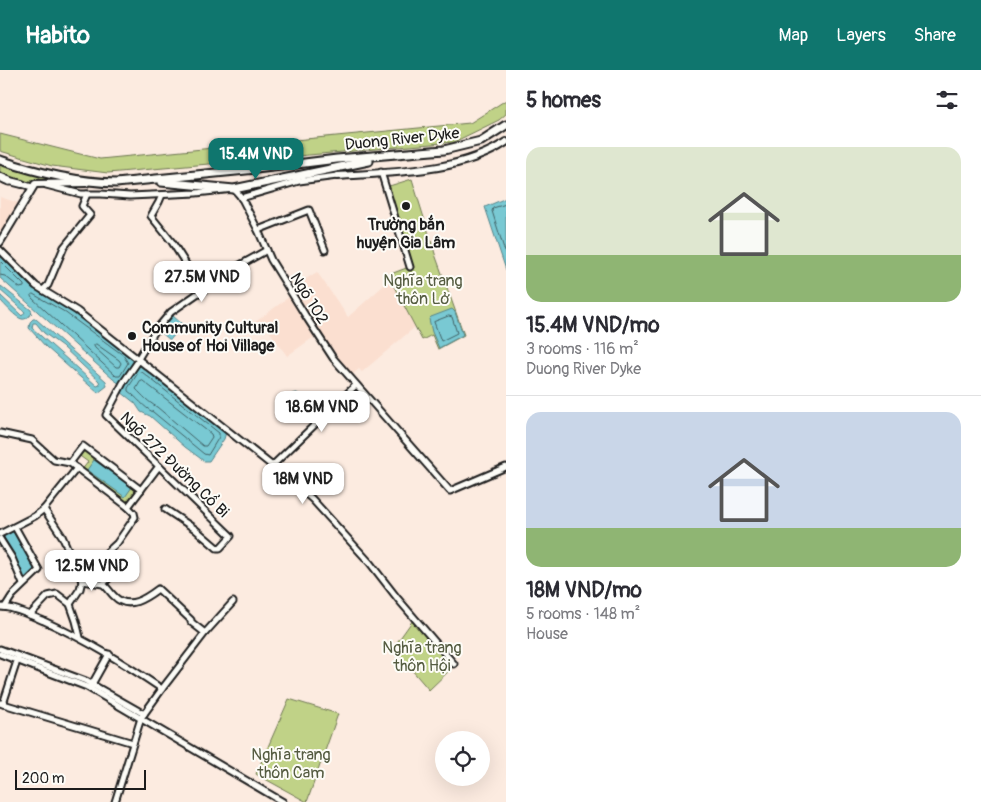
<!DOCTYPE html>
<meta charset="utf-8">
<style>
:root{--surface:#fff;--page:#f7f7f7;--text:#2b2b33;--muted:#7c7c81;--line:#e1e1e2;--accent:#0f766e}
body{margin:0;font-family:Pangolin,sans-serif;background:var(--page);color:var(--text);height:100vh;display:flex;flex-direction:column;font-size:19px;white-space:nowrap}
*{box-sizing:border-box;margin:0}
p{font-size:16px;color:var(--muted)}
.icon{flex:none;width:28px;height:28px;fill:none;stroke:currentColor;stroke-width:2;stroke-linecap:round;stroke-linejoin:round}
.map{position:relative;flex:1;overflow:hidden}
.sheet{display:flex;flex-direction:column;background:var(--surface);width:475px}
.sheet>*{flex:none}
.tools{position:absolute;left:435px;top:661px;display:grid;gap:10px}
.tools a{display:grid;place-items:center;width:55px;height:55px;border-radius:50%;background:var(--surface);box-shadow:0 5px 20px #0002;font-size:25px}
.scale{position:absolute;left:15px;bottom:12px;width:131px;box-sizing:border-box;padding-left:5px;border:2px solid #1c1c1c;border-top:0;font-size:14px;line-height:18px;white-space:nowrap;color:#1c1c1c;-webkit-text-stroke:4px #fdfcf7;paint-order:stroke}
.price{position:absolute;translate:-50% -42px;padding:0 11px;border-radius:10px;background:#fff;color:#222;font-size:16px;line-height:32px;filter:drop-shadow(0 1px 2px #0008)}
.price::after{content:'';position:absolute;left:50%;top:30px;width:15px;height:11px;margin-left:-8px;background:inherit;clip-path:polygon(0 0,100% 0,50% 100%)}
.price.on{background:var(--accent);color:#fff}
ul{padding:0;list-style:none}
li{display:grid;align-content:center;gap:10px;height:265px;padding:0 20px}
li+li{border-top:1px solid var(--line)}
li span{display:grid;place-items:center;height:155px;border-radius:15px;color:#555}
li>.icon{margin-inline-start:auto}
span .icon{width:90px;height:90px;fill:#fffc;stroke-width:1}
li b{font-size:21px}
h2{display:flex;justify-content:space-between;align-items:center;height:60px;padding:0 20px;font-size:21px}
header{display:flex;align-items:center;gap:30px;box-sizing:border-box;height:70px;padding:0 25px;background:var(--accent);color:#fff}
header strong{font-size:24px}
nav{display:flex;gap:28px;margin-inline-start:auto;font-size:18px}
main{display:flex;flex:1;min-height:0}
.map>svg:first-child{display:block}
.built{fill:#fbdfd0}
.green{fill:#c0d287;stroke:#6e7752}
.water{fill:#79c9d3;stroke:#54848a;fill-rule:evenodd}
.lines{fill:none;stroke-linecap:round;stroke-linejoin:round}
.shore{stroke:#416165;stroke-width:1}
.minor-casing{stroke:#1c1c1c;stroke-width:9}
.tertiary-casing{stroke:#1c1c1c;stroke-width:10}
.secondary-casing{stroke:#1c1c1c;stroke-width:11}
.minor{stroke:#fdfcf7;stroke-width:5}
.tertiary{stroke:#fdfcf7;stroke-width:6}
.secondary{stroke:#fdfcf7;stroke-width:7}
.poi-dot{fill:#1c1c1c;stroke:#fdfcf7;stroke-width:2}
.labels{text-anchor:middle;stroke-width:4;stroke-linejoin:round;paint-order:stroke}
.street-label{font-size:16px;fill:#1c1c1c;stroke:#fdfcf7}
.poi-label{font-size:16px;font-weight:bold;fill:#1c1c1c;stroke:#fdfcf7}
.park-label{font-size:16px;fill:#555c41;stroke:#fdfcf7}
</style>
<header>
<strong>Habito</strong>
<nav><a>Map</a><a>Layers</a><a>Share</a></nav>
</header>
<main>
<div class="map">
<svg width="506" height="732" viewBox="0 0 506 732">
<rect width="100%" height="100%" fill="#fcebe0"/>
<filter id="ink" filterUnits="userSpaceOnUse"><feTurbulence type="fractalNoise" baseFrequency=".02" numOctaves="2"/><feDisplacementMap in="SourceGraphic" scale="10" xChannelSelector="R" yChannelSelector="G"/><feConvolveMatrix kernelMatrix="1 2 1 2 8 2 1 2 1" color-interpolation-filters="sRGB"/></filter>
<g filter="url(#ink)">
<g class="built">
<path d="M0,127L18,133L0,164Z"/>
<path d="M317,202L348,247L383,216L388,205L415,257L362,302L359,299L352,305L326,271L296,226L301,223L296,215Z"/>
<path d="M289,227L314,267L287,286L267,258L261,262L254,253Z"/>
</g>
<g class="green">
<path d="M506,30V44L499,50L454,72L108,103L52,96L0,81V64L100,89L470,53Z"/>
<path d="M0,92L76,111L35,109L32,110L30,115L0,104Z"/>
<path d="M412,109L436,187L464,265L438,279L432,265L422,270L388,205L409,197L386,117Z"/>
<path d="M83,376L141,420L128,437L81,401L88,392L77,384Z"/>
<path d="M413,550L454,596L429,620L393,578Z"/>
<path d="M289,629L338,644L307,732L256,704Z"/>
</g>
<g class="water">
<path d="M506,128V200L485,137Z"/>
<path d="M2,185L36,219L65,237L127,282L135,291L120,314L113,309L0,208V188Z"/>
<path d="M1,216L31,240L32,243C29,246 26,250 22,249C16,248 4,234 0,230V225L22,246L25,242L0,220Z"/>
<path d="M452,239L455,242L463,265L439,278L432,262L429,249L431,247Z"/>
<path d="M172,245L183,255L170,270L158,260Z"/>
<path d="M33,249H36L106,311L107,316L98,323L46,277L29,258L30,252ZM33,253H36L44,263L62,276L99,311L100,315L97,316L32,258Z"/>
<path d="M138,296H141L226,362L224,369L209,391H204L185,377L150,346L141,342L135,333L121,322Z"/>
<path d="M297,323L315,338V341L307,348L302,347L293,332L292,324Z"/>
<path d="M94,390L132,417L125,427L87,400Z"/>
<path d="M11,461H14L36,499V502L26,508L23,507L14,485L4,468L5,464Z"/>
</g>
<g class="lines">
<g class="shore">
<path d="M506,134L493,138L492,141L506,185"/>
<path d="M0,191L24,215V217L20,218L5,206L0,205"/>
<path d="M33,224L63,241L123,285L128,293L120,306H116L32,228L31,226Z"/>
<path d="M449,246L452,247L457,263L441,271L434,252Z"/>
<path d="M96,274L119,290L121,293L119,297H116L95,278L94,276Z"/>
<path d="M142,302L219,363V367L208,385L204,384L153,342C143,337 138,328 128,321V318L138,303Z"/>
<path d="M143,311L211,364L212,367L206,376H203L157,337C148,332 143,326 136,319L140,312Z"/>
</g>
<defs>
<g id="minor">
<path d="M381,102L410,197"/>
<path d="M22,114L32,117"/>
<path d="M46,115L81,124H101L130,126L196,123L234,119L241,127L258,160L271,190L305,245L333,288L450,421L506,397"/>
<path d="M162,125L159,132L151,146L172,172L203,221"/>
<path d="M241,128L299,111L337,106"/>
<path d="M258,160L309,140L325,180"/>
<path d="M0,180L36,216L77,241L139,290L123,313L106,345L231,466L220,478H217L195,459L165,439"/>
<path d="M43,220L48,215L64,177L90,145L82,136L87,124"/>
<path d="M138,289L155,261L171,242L233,199L267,180"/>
<path d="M139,290L285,406L312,429L370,493L398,529L454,594"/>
<path d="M0,363L32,370L54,390L70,393L128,437L159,396"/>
<path d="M70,393L83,376L141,420"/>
<path d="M272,396L356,315"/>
<path d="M44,439L77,398"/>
<path d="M0,464L35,446L44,439L62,466L82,511L103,514C107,517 110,522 114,526C128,541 146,528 158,519L191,550V552L205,563"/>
<path d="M0,469L12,488L23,514"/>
<path d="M103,514L118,499L107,482L117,473L135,447L134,443L128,437"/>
<path d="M70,534L80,519L82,511"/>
<path d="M0,537C15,537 31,546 44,551C88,571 122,592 162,619"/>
<path d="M5,537L12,526L39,500L15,457"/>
<path d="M30,545L48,526L57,524L70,534L76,551L80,567"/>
<path d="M0,579L86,611L144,644"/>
<path d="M0,584L87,617L283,732"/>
<path d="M91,616L109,584"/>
<path d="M0,633L133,673"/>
<path d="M3,634L18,588"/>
<path d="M115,732L141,648L162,619L205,563L233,532"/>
</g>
<g id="tertiary">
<path d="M337,106C392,102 460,103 506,72"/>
<path d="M6,110L22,114"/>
<path d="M0,172L35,114L86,113"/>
</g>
<g id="secondary">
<path d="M0,90C38,103 76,112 116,113L256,99L337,89L444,80L481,71L506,55"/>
<path d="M0,107L9,111"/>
<path d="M161,112L234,119L369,91"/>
</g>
</defs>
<use href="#minor" class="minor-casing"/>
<use href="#tertiary" class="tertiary-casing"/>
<use href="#secondary" class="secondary-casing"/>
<use href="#minor" class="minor"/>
<use href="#tertiary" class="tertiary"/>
<use href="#secondary" class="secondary"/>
</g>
</g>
<g class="poi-dot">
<circle cx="406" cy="136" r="5"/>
<circle cx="132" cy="266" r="5"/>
</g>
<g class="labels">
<g class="street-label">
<text transform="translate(402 68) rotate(-6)" y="6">Duong River Dyke</text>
<text transform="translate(310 228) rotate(58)" y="6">Ngõ 102</text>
<text transform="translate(175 394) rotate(44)" y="6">Ngõ 272 Đường Cổ Bi</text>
</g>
<g class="poi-label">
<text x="406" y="160">Trường bắn<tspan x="406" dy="18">huyện Gia Lâm</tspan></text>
<text x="142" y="263" text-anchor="start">Community Cultural<tspan x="142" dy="18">House of Hoi Village</tspan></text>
</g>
<g class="park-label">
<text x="423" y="216">Nghĩa trang<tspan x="423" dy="18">thôn Lở</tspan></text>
<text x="422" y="583">Nghĩa trang<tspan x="422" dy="18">thôn Hội</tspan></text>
<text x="291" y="690">Nghĩa trang<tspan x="291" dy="18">thôn Cam</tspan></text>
</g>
</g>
</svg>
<div class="tools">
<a><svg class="icon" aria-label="locate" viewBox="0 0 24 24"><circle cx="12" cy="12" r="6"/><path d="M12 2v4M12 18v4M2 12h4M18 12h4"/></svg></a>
</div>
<div class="scale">200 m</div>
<b class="price on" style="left:256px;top:110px">15.4M VND</b>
<b class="price" style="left:202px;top:233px">27.5M VND</b>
<b class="price" style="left:322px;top:363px">18.6M VND</b>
<b class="price" style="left:303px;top:435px">18M VND</b>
<b class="price" style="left:92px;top:522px">12.5M VND</b>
</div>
<section class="sheet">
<h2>5 homes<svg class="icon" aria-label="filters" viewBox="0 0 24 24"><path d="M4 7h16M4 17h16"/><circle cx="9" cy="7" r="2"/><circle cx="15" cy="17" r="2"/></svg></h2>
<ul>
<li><span style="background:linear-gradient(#dfe7d0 70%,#8fb573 0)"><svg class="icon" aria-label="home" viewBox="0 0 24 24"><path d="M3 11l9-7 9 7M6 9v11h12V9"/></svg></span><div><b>15.4M VND/mo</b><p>3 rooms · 116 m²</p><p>Duong River Dyke</p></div></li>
<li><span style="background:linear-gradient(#c9d6e8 75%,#8fb573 0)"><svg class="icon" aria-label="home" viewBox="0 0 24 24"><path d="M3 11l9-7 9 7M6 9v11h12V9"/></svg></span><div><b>18M VND/mo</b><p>5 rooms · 148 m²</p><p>House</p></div></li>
</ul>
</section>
</main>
